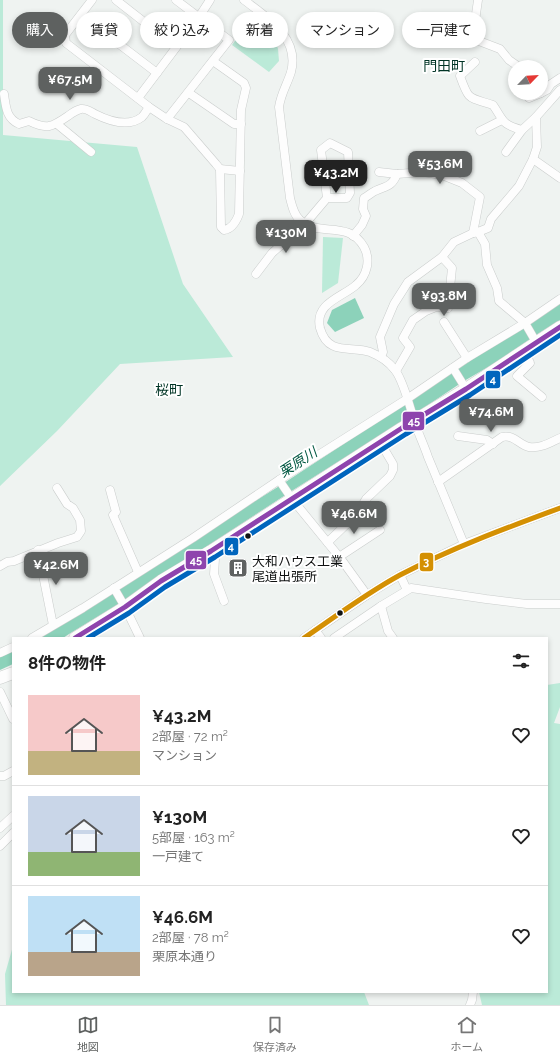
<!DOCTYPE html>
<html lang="ja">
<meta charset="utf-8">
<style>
:root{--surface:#fff;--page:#f2f2f2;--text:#222;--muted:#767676;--line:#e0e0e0;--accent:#5e6160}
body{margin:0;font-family:Raleway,"Noto Sans JP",sans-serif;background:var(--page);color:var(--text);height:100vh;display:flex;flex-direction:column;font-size:15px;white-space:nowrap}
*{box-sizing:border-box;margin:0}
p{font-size:13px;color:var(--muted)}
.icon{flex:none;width:22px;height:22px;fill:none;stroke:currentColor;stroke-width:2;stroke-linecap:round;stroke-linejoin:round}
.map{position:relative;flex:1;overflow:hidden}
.side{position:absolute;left:12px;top:637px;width:536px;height:356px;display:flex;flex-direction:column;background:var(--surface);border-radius:0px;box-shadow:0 2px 6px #0003}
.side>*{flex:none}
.hud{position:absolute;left:12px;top:12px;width:536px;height:36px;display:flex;gap:8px}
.needle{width:26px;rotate:65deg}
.controls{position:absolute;left:508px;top:60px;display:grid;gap:8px}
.controls a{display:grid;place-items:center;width:40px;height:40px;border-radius:50%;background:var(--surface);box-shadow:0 2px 6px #0003;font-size:20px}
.price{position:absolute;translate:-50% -34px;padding:0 9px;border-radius:8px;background:var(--accent);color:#fff;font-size:13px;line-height:26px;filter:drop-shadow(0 1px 2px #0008)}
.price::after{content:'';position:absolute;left:50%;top:24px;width:12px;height:9px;margin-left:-6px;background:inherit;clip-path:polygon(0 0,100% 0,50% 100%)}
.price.selected{background:#222;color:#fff}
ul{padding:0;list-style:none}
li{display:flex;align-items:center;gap:12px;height:100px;padding:0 16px}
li+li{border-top:1px solid var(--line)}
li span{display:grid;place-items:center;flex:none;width:112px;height:80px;border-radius:0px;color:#555}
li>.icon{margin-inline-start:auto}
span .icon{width:48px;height:48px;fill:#fffc;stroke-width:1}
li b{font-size:17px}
h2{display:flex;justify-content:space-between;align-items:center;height:48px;padding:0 16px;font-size:17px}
.pill{padding:0 14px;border-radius:18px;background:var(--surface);box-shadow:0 2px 6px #0003;font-size:14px;line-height:36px}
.pill.selected{background:var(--accent);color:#fff}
.tabs{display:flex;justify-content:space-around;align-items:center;height:56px;border-top:1px solid var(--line);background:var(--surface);font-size:11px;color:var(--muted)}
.tabs a{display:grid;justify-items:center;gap:2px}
.tabs .selected{color:var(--accent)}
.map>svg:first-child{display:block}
.green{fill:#bbead8}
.water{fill:#8cd2ba}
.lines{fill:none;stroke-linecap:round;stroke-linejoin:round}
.minor-casing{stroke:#cacdcc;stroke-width:9}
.highway-casing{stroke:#cacdcc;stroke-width:13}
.minor{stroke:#fdfdfd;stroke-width:8}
.highway{stroke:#fdfdfd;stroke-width:12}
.bus-1-casing{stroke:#fff;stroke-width:8}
.bus-2-casing{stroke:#fff;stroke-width:8}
.bus-3-casing{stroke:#fff;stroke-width:8}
.bus-1{stroke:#8e44ad;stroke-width:5}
.bus-2{stroke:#0065bd;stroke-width:5}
.bus-3{stroke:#d49003;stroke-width:5}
.bus-dot{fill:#101212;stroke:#fff;stroke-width:1.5}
.labels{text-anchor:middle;stroke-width:4;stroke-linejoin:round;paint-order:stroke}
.poi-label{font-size:13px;fill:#101212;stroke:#fff;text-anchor:start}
.neighbourhood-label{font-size:14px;fill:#003425;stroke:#fff}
.water-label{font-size:14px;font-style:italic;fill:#025842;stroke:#fff}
.line-badge{stroke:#fff;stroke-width:1.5}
.badge-label{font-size:11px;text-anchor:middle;font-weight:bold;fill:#fff}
</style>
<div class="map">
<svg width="560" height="1005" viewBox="0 0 560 1005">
<rect width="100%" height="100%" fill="#eff3f1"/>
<g class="green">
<path d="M0,0H3V135L137,147L183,284L233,357L120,364L57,431L0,486Z"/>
<path d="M251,19L274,36L278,49L279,61L269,72L232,45Z"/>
<path d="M323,237L343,238L338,283L322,293Z"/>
<path d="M560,683V707L554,723L560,724V1005H482L479,992H547V685Z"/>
<path d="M13,946V992H364L369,1005H6L5,974Z"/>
</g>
<g class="water">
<path d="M355,298L364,318L335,332L327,323L332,310Z"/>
<path d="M560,302V320L536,335L495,363L464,381L422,409L405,417L403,421L290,492L125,600L69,634L63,638H36L281,485Z"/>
<path d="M13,650V664L0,670V657Z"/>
</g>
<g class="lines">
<defs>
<g id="minor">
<path d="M92,0L65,35L66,43L149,107L167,119L184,127L216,164L220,169L221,227L224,230C232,229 236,222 239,214L241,110L246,88L244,83L213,61"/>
<path d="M116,0L176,47"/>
<path d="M244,0C268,18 300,38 291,72C287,85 281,93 279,107L290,198C292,206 294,215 300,220C320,238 348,219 364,247C371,260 367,276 356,285C343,297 314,303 320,328C328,357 352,345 370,352C380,356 389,362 395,370C403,380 410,407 414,420C418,433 424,445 428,457C440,486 452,515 464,544"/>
<path d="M478,0L473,35L479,41L500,49L509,60L519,67"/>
<path d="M81,15L157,73"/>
<path d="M475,62L460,76C469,101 468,97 493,105C504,121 501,124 522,130L536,117"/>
<path d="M189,93L234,124H241"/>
<path d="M524,93L529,98L541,93"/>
<path d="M541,93L547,90L551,84L560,78"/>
<path d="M4,94C6,107 6,118 19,124L29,121C47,130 52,127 68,116C72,113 76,110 81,109C86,108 91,112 95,114C109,121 128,128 142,117C145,114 147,110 149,107"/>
<path d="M138,98L199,17L210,0"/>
<path d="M167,119L229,40L176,0"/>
<path d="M57,124L91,152"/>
<path d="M480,131L502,120"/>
<path d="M506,152L522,130"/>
<path d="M533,159L560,178"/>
<path d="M220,169L240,171"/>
<path d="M379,172L397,174L423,172L442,175L462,183L480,197L473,233"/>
<path d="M478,232L485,244L487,265L497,288L499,301L525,323L536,342"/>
<path d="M353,236L362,225L366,216L363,209L364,198C368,196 371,193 375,191C386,186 392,187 397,174"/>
<path d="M256,274L272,253L305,224L327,198L321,150L330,143L348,152L350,193L347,198H327"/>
<path d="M444,322L467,358"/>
<path d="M524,350L530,363L517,376L542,397"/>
<path d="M381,357L383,352L380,337L394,304L408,282L442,257L454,242L473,233L478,232L488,228L491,219L519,186L533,159L537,147L536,117L560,90"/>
<path d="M453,368L466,389"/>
<path d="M396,371L410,347L403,338L413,320L426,311L436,307L448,308L452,268L442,257"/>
<path d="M458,436L487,440L493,444"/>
<path d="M279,480L292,499L341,559L367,595"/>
<path d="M438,482L502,437C514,434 519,445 529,447C540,449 551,442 560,438"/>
<path d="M110,490L116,512L113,515L138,572"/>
<path d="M328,543L330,540L357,514L366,499L390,476L393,470V464L380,442"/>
<path d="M38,550L53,625"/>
<path d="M211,551L215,559L214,574L224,601"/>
<path d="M339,557L380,530"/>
<path d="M0,566L7,562L14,561L58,543L77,537L81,531L80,520L73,508L67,504L57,488"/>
<path d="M400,575L407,590"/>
<path d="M114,588L125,607L140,638"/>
<path d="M381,606L388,631L393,638"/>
<path d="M315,630L321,638"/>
<path d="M32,638L83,608L193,538L279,480L407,399L467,358L525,323L560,299"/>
<path d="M304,638L367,595L400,575L464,544L560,508"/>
<path d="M334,638L381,606L411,588L486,599L527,604H560"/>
<path d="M0,653L13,647"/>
<path d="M0,692L13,719"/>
<path d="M0,776H4L13,771"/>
<path d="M0,828L13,816"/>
<path d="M0,846L13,833"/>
<path d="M470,1005L472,1000L473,992"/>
</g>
<g id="highway">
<path d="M75,638L125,607L161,581L211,551L402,428L466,389L560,327"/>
<path d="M0,678L13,673"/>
</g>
</defs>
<use href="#minor" class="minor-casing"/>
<use href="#highway" class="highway-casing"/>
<use href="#minor" class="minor"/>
<use href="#highway" class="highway"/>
<defs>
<path id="bus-1" d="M75,638L125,607L161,581L211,551L402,428L466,389L560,327"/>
<path id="bus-2" d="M88,638L129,613L165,587L215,557L406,434L470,395L560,335"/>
<path id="bus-3" d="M304,638C336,616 367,593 400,575C452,548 506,528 560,508"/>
</defs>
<use href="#bus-1" class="bus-1-casing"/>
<use href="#bus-2" class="bus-2-casing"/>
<use href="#bus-3" class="bus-3-casing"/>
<use href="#bus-1" class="bus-1"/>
<use href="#bus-2" class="bus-2"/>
<use href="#bus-3" class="bus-3"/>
</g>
<defs>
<symbol id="building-square" viewBox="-11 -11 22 22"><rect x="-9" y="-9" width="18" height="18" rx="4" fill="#5e6160" stroke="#fff"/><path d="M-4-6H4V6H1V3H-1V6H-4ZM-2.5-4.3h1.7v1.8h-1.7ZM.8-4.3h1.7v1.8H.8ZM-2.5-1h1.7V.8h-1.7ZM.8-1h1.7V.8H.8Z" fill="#fff"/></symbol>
</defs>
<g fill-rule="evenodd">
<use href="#building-square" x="227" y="557" width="22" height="22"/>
</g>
<g class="bus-dot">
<circle cx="248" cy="536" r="3.5"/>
<circle cx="340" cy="613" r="3.5"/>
</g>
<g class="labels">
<g class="poi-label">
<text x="252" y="566">大和ハウス工業<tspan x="252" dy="15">尾道出張所</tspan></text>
</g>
<g class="neighbourhood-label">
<text x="444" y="71">門田町</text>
<text x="169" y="395">桜町</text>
</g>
<g class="water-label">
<text transform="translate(298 462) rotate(-33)" y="5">栗原川</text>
</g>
</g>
<g class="line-badge">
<rect x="485" y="370" width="16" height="19" rx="4" fill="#0065bd"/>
<rect x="402" y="411" width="23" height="20" rx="4" fill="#8e44ad"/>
<rect x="224" y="537" width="15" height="19" rx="4" fill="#0065bd"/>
<rect x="185" y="550" width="22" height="20" rx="4" fill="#8e44ad"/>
<rect x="419" y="552" width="15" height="20" rx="4" fill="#d49003"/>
</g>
<g class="badge-label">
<text x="493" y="383">4</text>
<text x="414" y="425">45</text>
<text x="231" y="550">4</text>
<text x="196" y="564">45</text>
<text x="426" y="566">3</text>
</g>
</svg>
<div class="controls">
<a><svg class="needle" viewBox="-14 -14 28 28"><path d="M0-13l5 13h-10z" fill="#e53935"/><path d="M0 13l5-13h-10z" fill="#767676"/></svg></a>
</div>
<b class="price" style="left:70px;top:101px">¥67.5M</b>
<b class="price" style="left:440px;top:185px">¥53.6M</b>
<b class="price selected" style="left:336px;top:194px">¥43.2M</b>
<b class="price" style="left:286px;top:254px">¥130M</b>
<b class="price" style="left:444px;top:317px">¥93.8M</b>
<b class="price" style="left:491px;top:433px">¥74.6M</b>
<b class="price" style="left:354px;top:535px">¥46.6M</b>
<b class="price" style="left:56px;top:586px">¥42.6M</b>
<div class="hud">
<a class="pill selected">購入</a>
<a class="pill">賃貸</a>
<a class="pill">絞り込み</a>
<a class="pill">新着</a>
<a class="pill">マンション</a>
<a class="pill">一戸建て</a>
</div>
<section class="side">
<h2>8件の物件<svg class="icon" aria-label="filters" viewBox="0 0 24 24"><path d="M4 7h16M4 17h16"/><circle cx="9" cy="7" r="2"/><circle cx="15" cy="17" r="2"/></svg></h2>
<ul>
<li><span style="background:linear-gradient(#f6c9c9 70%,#c2b280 0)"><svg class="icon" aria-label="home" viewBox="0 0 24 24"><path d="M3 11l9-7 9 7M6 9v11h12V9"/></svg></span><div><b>¥43.2M</b><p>2部屋 · 72 m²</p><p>マンション</p></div><svg class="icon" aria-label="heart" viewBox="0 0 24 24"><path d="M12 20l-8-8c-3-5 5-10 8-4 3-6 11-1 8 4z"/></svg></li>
<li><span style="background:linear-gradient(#c9d6e8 70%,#8fb573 0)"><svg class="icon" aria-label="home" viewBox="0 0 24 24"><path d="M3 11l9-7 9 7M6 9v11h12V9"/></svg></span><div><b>¥130M</b><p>5部屋 · 163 m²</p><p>一戸建て</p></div><svg class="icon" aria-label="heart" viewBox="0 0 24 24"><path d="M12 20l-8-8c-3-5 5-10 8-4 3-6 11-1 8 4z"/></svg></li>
<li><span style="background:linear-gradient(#bfe0f5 70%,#b9a48a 0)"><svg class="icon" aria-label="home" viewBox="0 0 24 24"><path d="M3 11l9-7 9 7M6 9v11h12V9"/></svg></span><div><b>¥46.6M</b><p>2部屋 · 78 m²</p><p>栗原本通り</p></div><svg class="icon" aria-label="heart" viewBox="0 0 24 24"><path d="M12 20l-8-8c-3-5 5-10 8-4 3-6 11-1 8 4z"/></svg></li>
</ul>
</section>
</div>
<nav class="tabs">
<a class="selected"><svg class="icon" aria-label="map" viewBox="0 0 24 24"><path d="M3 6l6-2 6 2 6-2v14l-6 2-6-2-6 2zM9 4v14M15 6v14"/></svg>地図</a>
<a><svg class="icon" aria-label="saved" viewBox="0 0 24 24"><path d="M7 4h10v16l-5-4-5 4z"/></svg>保存済み</a>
<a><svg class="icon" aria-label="home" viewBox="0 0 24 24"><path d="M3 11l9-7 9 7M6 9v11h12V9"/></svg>ホーム</a>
</nav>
